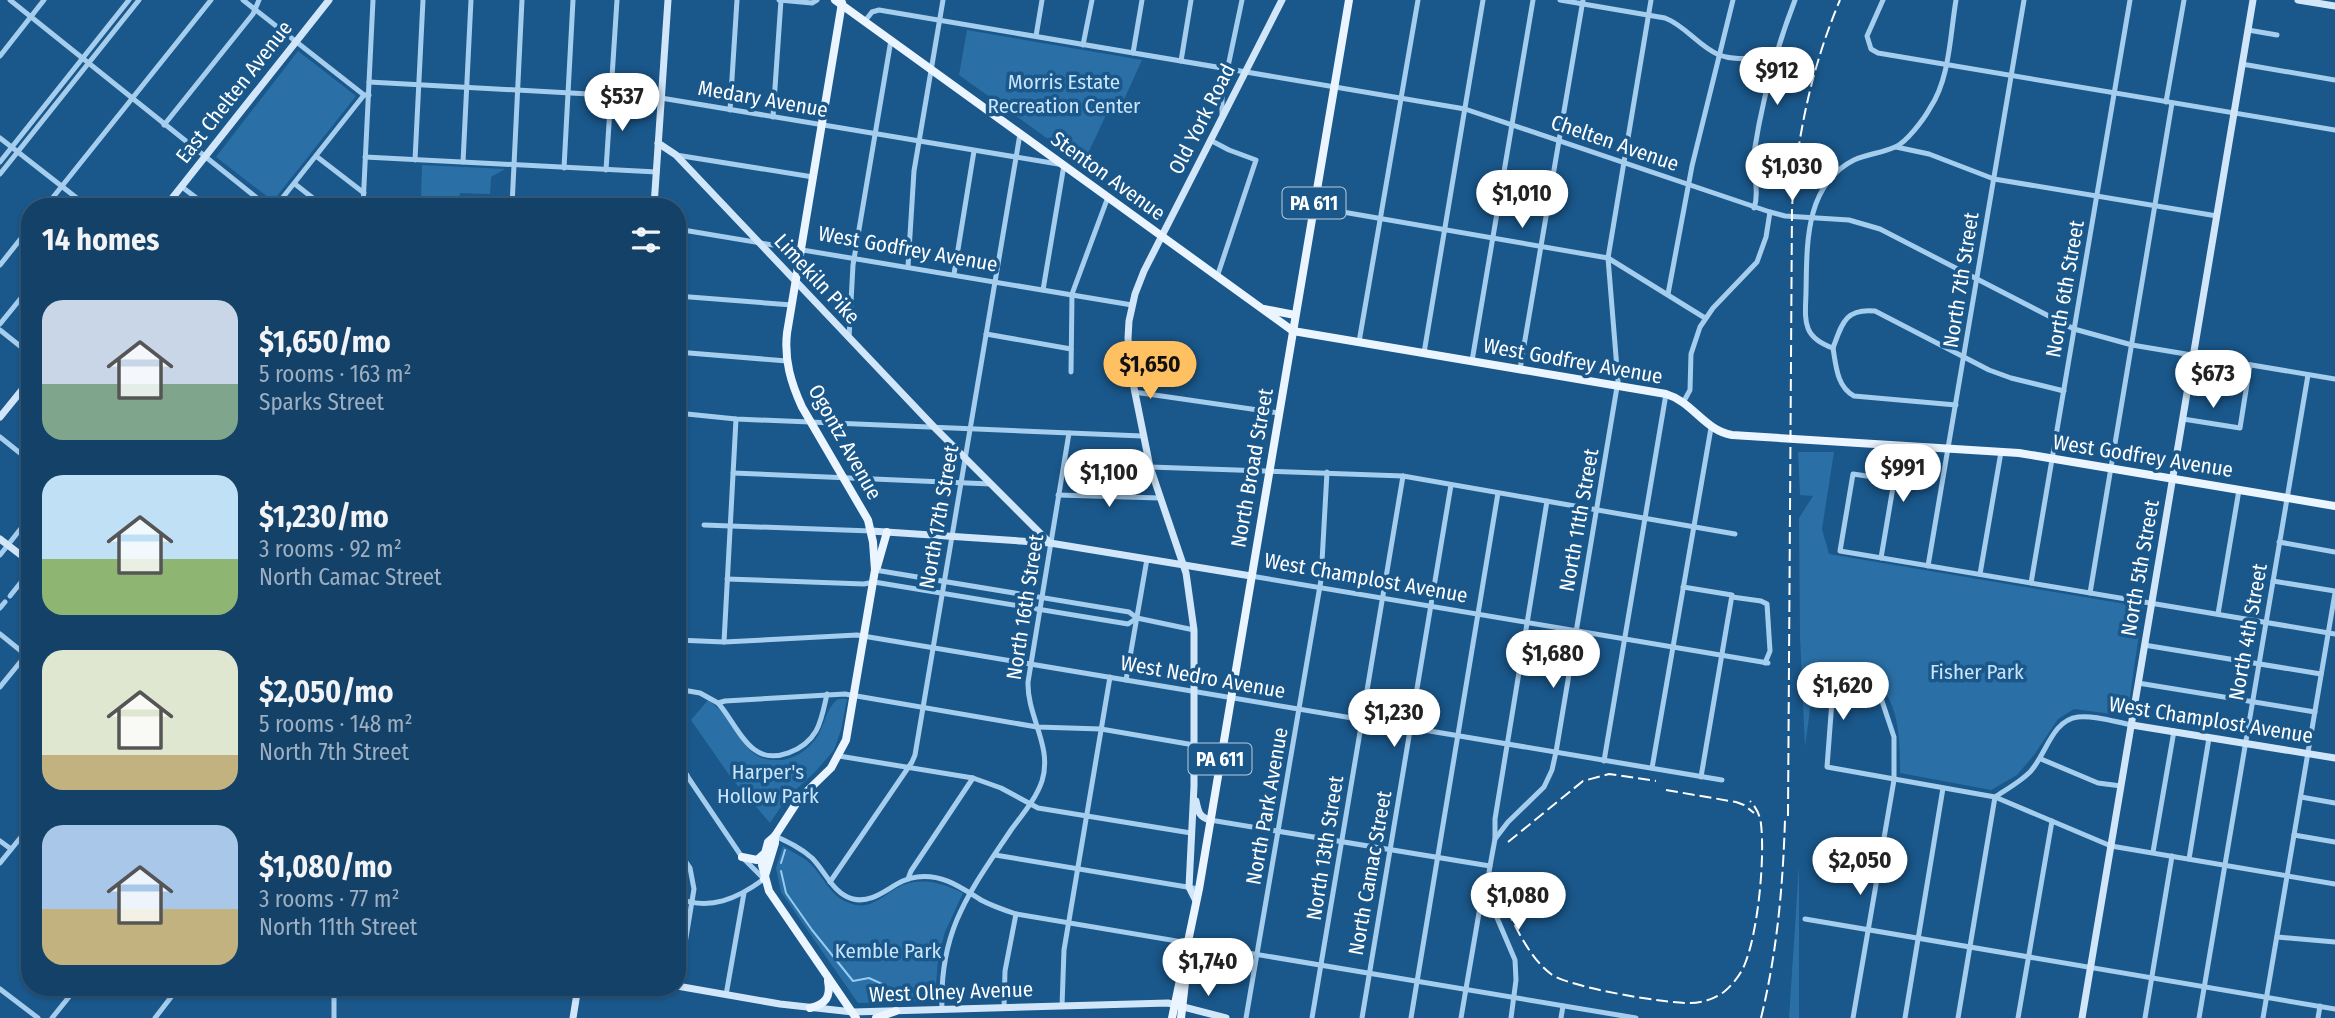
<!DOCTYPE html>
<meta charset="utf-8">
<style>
:root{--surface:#144168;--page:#214c71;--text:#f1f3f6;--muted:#9dafc0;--line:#335a7c;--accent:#ffc061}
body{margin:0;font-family:"Fira Sans Condensed",sans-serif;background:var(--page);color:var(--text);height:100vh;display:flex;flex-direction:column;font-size:26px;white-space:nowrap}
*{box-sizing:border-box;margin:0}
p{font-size:23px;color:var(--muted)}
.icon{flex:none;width:38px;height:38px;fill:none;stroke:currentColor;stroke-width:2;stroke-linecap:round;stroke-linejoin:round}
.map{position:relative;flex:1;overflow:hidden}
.drawer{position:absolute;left:21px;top:198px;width:665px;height:798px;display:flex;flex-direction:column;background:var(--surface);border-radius:28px;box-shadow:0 2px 5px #0004,0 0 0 2px var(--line)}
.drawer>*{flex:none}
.price{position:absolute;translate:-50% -60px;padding:0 16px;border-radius:24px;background:#fff;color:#222;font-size:23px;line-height:46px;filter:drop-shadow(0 2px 4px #0008)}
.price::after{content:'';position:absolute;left:50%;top:42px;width:21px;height:16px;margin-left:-10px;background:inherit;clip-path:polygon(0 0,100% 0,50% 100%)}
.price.on{background:var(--accent);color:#111}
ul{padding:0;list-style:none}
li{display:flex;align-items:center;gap:21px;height:175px;padding:0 21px}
li span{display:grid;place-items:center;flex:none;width:196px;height:140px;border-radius:21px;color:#555}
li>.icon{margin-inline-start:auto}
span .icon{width:84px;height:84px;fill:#fffc;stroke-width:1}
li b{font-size:30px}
h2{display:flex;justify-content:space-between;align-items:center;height:84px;padding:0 21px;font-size:30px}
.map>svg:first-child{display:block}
.green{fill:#2a70a6}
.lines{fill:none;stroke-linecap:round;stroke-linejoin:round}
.stream{stroke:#98caef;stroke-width:2}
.street{stroke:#a5cded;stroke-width:5}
.secondary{stroke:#d1e7f9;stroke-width:7}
.primary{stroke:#ebf5ff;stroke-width:8}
.rail{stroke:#fff;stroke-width:2;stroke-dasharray:12 5;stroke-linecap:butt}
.labels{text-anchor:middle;stroke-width:7;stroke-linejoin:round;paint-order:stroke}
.shield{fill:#1a578a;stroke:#bacddc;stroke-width:2}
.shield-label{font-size:19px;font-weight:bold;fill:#fff}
.park-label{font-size:21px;fill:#cae5f9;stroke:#1a578a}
.street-label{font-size:21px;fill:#fff;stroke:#1a578a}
</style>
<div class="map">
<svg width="2335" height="1018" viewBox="0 0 2335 1018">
<rect width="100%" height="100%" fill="#1a578a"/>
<g class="green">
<path d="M967,30L1142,60L1122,104L1113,100L1083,164L959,75Z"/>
<path d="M298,51L356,96L273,201L216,157Z"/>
<path d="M422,165L505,169L491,177L490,194L460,193L459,200L421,199Z"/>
<path d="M1798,452H1834L1822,529L1829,554L2143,607L2127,716L2074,709L2058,719L2034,755L2017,775L1991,790L1900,773C1900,737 1900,694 1865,673C1853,666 1830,666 1816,664L1805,747L1800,637L1799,518L1813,496L1800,495Z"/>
<path d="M838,699H847L841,730L834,750L815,772L786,799L770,823L732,779L691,720L708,700C714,705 720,709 725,715C741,734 747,762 778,760C793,760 805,752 815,740C825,727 825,709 838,699Z"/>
<path d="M783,846C790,851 799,855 806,860C824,874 828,897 852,904C874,911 887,890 906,884C926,878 944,884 963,893L945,932L938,958L935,998L931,1001L858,1003L781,892L776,868Z"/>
<path d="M1799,865V1018H1789Z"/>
</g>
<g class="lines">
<g class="stream">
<path d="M781,863L785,850"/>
<path d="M781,871L786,893L812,930L853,981L869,978L882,984L881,994"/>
</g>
<g class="street">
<path d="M10,0L267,206"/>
<path d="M243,0L364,95H369"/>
<path d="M779,0L812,3L817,0"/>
<path d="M1560,0L1665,18C1686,26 1698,46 1719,55C1738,62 1756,56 1774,60"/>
<path d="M1883,0L1867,36L1871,49L1878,53L2335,130"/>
<path d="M865,21L872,12L879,10L1465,109L1770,212L1785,216L1849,220L1880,229L2074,329L2132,345L2335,379"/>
<path d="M2248,30L2277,35"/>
<path d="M1036,36L1042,0"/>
<path d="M1083,45L1092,0"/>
<path d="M1133,53L1142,0"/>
<path d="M0,56L44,0"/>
<path d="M1181,61L1191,0"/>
<path d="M2242,64L2335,80"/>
<path d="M369,82L661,98L1064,165L1043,290"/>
<path d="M2166,102L2184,0"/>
<path d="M730,110L737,0"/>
<path d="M1222,114V95L1242,0"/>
<path d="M773,117L781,0"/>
<path d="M164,125L253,14L259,0"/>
<path d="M0,138L87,206"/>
<path d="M1210,140L1229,150L1256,160L1217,277"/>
<path d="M1896,147L1929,154L1994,179L2217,216"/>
<path d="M676,155L813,177"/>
<path d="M316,156L364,193"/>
<path d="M365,157L657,172"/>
<path d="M415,160L423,0"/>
<path d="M0,162L129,0"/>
<path d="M463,162L471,0"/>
<path d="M564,168L573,0"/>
<path d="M606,170L617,0"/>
<path d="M0,174L139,0"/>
<path d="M295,184L323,206"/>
<path d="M182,187L207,206"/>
<path d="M46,206L211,0"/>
<path d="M276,206L364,95"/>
<path d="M363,206L373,0"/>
<path d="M512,206L522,0"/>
<path d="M1314,207L1608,258L1705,318"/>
<path d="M1754,208C1760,191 1752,171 1754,153C1762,101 1776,49 1795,0"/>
<path d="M677,229L1132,305"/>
<path d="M0,265L30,227"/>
<path d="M908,267L914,171L943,0"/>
<path d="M954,274L974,151"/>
<path d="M1668,294L1692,166L1733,0"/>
<path d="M677,296L792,305"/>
<path d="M0,324L30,287"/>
<path d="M0,330L30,354"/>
<path d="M986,334L1071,349"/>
<path d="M849,338L853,265L891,40"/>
<path d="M1359,342L1418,0"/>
<path d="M1833,348C1802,337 1805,321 1806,293C1807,246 1804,185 1854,160C1867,154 1882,153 1895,147C1906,143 1924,119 1930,108C1950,78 1950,35 1956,0"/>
<path d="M1833,348C1842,324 1845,308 1875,311L1989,370L2011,378L2064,391"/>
<path d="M1833,348C1836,366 1837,387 1854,396L1956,405"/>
<path d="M677,352L787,361"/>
<path d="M1424,353L1483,0"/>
<path d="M1472,361L1533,0"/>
<path d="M1520,369L1583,0"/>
<path d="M1071,372L1072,294L1108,197"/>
<path d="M1134,392L1279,413"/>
<path d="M1684,401L1690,390L1691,354L1700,327L1713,308L1757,262L1766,237L1770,212"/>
<path d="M677,413L736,419L1142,436"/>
<path d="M2183,419L2240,428L2250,365"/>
<path d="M0,437L30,461"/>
<path d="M1150,467L1403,476L1735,534"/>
<path d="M733,473L991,484"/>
<path d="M1894,480L1853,474L1840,551L2335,634"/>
<path d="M1058,495L1160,498"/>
<path d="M704,525L871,531"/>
<path d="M2279,542L2335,552"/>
<path d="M0,555L30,517"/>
<path d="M1881,558L1900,446"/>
<path d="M1928,566L2024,0"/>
<path d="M875,570L1129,612L1137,618L1194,630"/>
<path d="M1980,574L2001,452"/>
<path d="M1251,576L1768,663"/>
<path d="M727,579L864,584L874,582L1128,624L1137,618"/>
<path d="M2273,581L2335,591"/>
<path d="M2031,583L2130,0"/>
<path d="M1683,587L1732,595L1701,777"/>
<path d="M2090,593L2172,103"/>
<path d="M10,596L30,571"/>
<path d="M1732,597L1761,601L1767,604L1770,651L1765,663"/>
<path d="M0,608L5,602"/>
<path d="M2218,614L2239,490"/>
<path d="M0,634L26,655"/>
<path d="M677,640L724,642L857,635L1722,780"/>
<path d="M724,642L736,419"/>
<path d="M2144,645L2321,674"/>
<path d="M1815,671L1851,677L1867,682L1880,695L1894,737V780L1853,1018"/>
<path d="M1834,674L1827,767L1995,797L2111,846L2335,884"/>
<path d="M1126,680L1147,559"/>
<path d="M2138,683L2315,712"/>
<path d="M0,687L30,650"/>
<path d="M677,689L700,693L718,703L725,701L845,694L1037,727L1101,729L1194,745"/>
<path d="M718,703C730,716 741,741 755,750C774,764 805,750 816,731C822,720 824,707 827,694"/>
<path d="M839,756L973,778L1001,788L1038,808L1191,833"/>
<path d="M2041,759L2098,783L2121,786"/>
<path d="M677,761L742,857L764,879C737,899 710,911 677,898"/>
<path d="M1604,761L1666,394"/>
<path d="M1652,768L1711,428"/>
<path d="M1194,769L1218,773"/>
<path d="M677,782L687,775"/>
<path d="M2301,797L2335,803"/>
<path d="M1210,820L1490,866"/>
<path d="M2294,835L2335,842"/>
<path d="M775,836C788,842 801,848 812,858C826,872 833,894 853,899C877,905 894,879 917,877C943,874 960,887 981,900C992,906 1004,910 1016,914L1636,1018"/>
<path d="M1495,839V819L1547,501"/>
<path d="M0,841L11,849"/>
<path d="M677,848L690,868L694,889L678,986"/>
<path d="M2153,852L2174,731"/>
<path d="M995,855L1199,889"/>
<path d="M2189,859L2209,738"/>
<path d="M0,863L30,826"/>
<path d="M908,879L911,871L973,778"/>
<path d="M830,882L912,762L915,755L1020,134"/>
<path d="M1805,919L2335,1009"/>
<path d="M2277,937L2335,942"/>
<path d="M0,989L38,1018"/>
<path d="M726,995L744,893"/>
<path d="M1062,1006L1064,950L1110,677"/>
<path d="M1004,1008L1005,971L1016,914"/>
<path d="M942,1010C939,930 969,893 1011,830C1022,815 1036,799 1042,781C1053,746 1027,717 1028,682L1069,433"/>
<path d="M52,1018L77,987"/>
<path d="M155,1018L175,992L185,989"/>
<path d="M334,1018V987"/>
<path d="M1246,1018L1321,580L1327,472"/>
<path d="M1312,1018L1403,476"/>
<path d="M1362,1018L1451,485"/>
<path d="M1411,1018L1498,493"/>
<path d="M1461,1018L1480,907L1486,892"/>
<path d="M1511,1018L1516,980L1515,960L1486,892L1490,866L1495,839L1508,822L1544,787L1552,770L1556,752L1618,381L1608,258L1651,0"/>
<path d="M1561,1018L1563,1006"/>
<path d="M1905,1018L1943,788"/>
<path d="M1958,1018L1995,797C2007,789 2020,782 2030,772C2046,755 2052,720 2078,717C2095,715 2115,722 2132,725"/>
<path d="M2018,1018L2052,821"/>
<path d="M2145,1018L2172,856"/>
<path d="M2199,1018L2308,375"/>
<path d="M2263,1018L2335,593"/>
<path d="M2318,1018L2320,1006"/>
</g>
<g class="secondary">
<path d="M2298,0L2335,6"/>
<path d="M658,143L676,155L934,427L1050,543"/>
<path d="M166,206L329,0"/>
<path d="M654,206L668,0"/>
<path d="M0,417L30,380"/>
<path d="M871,531L1050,543L1251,576"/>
<path d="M0,539L30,562"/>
<path d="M2132,725L2335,758"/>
<path d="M1196,801C1198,811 1199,817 1210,820"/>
<path d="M1196,901L1189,887L1194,786V630L1186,573L1150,467L1130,368L1128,338L1129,321L1135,294L1144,271L1282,0"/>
<path d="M677,986L780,1004L853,1012L1168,1003L1226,1018"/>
<path d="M573,1018L578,987"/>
<path d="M2082,1018L2253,0"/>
</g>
<g class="primary">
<path d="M835,0L1293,331L1666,394C1693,402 1704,430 1732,435L2019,453L2335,506"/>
<path d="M842,3L787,333C784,360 791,383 802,407L868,520L873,542L875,570L846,740L831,768L799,799L775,836L768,842L762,865L769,891L856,1018"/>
<path d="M1264,309L1295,315"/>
<path d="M877,567L887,532"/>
<path d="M742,857L757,860L765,853"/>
<path d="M764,879L775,843V836"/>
<path d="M810,1008C826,1004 831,997 828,981"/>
<path d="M876,1018L896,1011"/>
<path d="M1172,1018L1199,889L1349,0"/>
<path d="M1181,1018L1188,956"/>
</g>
<g class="rail">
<path d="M1666,790L1736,802L1744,805L1754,813"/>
<path d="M1788,816L1792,207C1797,136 1812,66 1840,0"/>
<path d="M1508,842L1583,781L1609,774L1656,781"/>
<path d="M1499,895C1513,920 1527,956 1551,974C1567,987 1668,1004 1690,1003C1702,1003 1715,999 1725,991C1734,983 1742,973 1746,961C1758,929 1765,859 1761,824C1760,815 1756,807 1750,801"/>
<path d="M1761,1018C1777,953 1783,886 1785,819"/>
</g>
</g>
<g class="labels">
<g class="shield">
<rect x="1282.5" y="187.5" width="63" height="31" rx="5"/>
<rect x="1188.5" y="743.5" width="63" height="31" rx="5"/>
</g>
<g class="shield-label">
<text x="1314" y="210">PA 611</text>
<text x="1220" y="766">PA 611</text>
</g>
<g class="park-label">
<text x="1064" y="89">Morris Estate<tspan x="1064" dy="24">Recreation Center</tspan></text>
<text x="1977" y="679">Fisher Park</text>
<text x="768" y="779">Harper's<tspan x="768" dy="24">Hollow Park</tspan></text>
<text x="888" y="958">Kemble Park</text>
</g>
<g class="street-label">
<text transform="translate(234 92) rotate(-52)" y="7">East Chelten Avenue</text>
<text transform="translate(763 99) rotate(10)" y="7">Medary Avenue</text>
<text transform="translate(1202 119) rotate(-63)" y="7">Old York Road</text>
<text transform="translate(1615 143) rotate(19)" y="7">Chelten Avenue</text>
<text transform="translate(1108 176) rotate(36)" y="7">Stenton Avenue</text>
<text transform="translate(908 249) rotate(10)" y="7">West Godfrey Avenue</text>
<text transform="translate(817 279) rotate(47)" y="7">Limekiln Pike</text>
<text transform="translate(1961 280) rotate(-81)" y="7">North 7th Street</text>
<text transform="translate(2065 289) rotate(-80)" y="7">North 6th Street</text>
<text transform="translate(1573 361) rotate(10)" y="7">West Godfrey Avenue</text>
<text transform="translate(845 442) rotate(61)" y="7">Ogontz Avenue</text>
<text transform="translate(2143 456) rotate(9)" y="7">West Godfrey Avenue</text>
<text transform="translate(1252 468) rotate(-80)" y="7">North Broad Street</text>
<text transform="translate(939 517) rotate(-80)" y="7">North 17th Street</text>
<text transform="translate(1579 520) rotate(-80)" y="7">North 11th Street</text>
<text transform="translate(2140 568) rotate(-80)" y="7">North 5th Street</text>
<text transform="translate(1366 578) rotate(10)" y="7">West Champlost Avenue</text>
<text transform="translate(1025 607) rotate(-81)" y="7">North 16th Street</text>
<text transform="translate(2248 632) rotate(-80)" y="7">North 4th Street</text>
<text transform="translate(1203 677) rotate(10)" y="7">West Nedro Avenue</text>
<text transform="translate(2211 720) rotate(9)" y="7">West Champlost Avenue</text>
<text transform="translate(1267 806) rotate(-80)" y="7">North Park Avenue</text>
<text transform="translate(1325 848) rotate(-81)" y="7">North 13th Street</text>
<text transform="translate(1370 873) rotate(-80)" y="7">North Camac Street</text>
<text transform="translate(951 992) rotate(-2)" y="7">West Olney Avenue</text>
</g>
</g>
</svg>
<b class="price" style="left:1777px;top:107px">$912</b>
<b class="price" style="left:622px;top:133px">$537</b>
<b class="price" style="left:1792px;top:203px">$1,030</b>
<b class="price" style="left:1522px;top:230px">$1,010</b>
<b class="price on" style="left:1150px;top:401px">$1,650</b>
<b class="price" style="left:2213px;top:410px">$673</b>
<b class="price" style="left:1903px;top:504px">$991</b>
<b class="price" style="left:1109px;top:509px">$1,100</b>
<b class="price" style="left:1553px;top:690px">$1,680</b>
<b class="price" style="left:1843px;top:722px">$1,620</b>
<b class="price" style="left:1394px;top:749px">$1,230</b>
<b class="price" style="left:1860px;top:897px">$2,050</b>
<b class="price" style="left:1518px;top:932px">$1,080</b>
<b class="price" style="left:1208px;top:998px">$1,740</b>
<section class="drawer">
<h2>14 homes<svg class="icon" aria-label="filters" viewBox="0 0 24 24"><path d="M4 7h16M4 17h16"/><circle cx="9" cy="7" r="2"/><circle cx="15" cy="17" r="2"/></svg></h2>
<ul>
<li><span style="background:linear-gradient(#c9d6e8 60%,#7fa58c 0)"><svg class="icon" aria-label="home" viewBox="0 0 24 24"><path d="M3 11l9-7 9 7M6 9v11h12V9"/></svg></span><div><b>$1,650/mo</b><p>5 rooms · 163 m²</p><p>Sparks Street</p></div></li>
<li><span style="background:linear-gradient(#bfe0f5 60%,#8fb573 0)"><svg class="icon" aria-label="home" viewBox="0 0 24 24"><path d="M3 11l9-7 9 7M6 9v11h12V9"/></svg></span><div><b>$1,230/mo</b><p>3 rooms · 92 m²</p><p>North Camac Street</p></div></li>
<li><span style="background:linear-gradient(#dfe7d0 75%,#c2b280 0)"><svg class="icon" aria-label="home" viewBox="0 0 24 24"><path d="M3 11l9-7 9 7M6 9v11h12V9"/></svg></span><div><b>$2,050/mo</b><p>5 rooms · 148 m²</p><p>North 7th Street</p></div></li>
<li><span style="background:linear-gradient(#a9c7e8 60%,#c2b280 0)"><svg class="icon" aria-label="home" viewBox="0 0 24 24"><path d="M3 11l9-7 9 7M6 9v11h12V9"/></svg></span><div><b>$1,080/mo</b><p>3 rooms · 77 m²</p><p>North 11th Street</p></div></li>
</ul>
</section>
</div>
